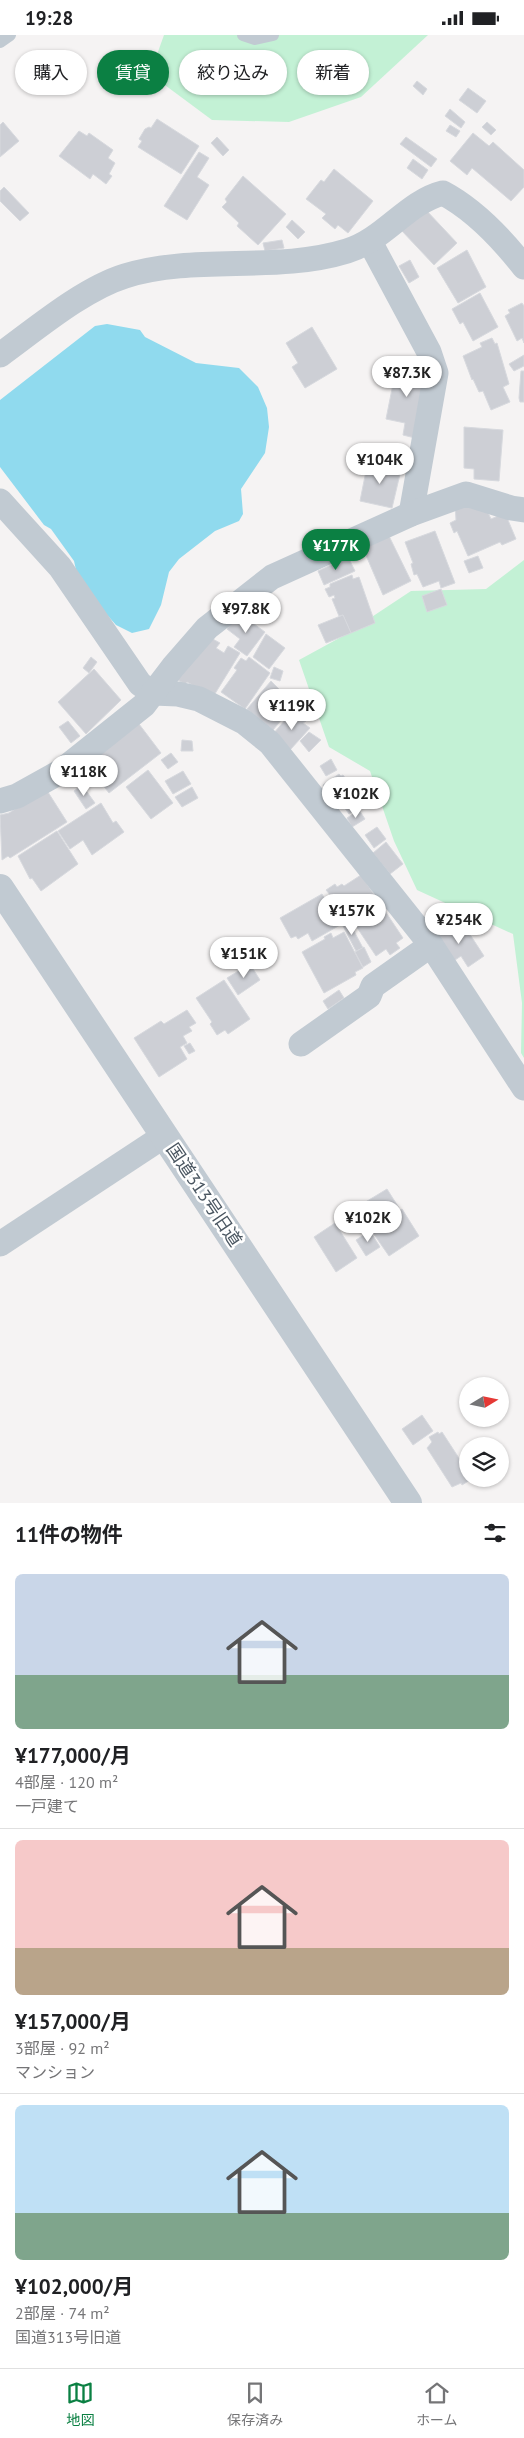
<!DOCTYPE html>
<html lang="ja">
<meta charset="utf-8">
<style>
:root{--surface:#fff;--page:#f2f2f2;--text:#202124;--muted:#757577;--line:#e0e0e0;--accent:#0b8043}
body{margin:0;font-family:"PT Sans","Noto Sans JP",sans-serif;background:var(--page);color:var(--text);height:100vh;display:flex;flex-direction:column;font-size:19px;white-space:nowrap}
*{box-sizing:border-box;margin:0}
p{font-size:16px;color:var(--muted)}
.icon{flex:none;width:28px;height:28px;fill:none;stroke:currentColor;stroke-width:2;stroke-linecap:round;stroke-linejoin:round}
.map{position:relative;height:1468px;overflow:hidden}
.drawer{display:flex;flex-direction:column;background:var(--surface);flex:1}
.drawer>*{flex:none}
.banner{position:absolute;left:15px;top:15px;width:495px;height:45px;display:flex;gap:10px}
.needle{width:32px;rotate:80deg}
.fabs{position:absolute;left:459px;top:1342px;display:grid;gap:10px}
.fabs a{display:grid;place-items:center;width:50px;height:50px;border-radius:50%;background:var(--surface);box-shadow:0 1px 4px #0004;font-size:25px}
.price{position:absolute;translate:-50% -42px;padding:0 11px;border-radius:18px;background:#fff;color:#222;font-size:16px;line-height:32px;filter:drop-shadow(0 1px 2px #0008)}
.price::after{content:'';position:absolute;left:50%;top:30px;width:15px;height:11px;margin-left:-8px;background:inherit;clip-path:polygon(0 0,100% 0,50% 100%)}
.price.selected{background:var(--accent);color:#fff}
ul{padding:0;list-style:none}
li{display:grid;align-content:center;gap:10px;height:265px;padding:0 15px}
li+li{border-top:1px solid var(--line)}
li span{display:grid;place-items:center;height:155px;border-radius:8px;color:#555}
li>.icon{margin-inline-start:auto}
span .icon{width:90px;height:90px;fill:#fffc;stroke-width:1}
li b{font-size:21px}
h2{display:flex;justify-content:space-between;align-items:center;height:60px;padding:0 15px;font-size:21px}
.tag{padding:0 18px;border-radius:22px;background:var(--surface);box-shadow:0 1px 4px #0004;font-size:18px;line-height:45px}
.tag.selected{background:var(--accent);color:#fff}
.status{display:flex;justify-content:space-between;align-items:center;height:35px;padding:0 25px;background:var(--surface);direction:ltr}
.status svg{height:14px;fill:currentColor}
.menu{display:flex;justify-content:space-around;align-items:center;height:70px;border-top:1px solid var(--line);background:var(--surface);font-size:14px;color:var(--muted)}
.menu a{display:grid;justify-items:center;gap:2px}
.menu .selected{color:var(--accent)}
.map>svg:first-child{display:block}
.green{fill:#c3f1d5}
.water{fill:#90daee}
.building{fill:#cdcfd5;stroke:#d7d9de}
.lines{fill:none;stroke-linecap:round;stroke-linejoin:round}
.service{stroke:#c1cad2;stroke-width:12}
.minor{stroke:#c1cad2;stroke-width:25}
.tertiary{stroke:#c1cad2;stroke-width:28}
.labels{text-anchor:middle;stroke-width:5;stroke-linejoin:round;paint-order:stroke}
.street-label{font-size:18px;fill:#4a5661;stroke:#fff}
</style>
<div class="status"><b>19:28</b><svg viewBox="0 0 49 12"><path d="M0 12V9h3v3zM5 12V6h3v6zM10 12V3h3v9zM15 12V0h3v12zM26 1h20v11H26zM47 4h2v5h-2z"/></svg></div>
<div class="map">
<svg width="524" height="1468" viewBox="0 0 524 1468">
<rect width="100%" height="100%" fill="#f5f3f3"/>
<g class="green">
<path d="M164,0H428L361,62L289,87L212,85L150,39Z"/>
<path d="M524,525V1023L521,1018L522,968L513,899L417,855L394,806L370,736L329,712L299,625L343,601L411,556L486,554Z"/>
</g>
<path class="water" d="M107,289L140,295L145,302L196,328L239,333L258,352L267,373L269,392L265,418L241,454L243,479L239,486L215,496L179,524L169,537L161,570L149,594L132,598L116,590L79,548L74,526L51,494L44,490L0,432V365L95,291Z"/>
<g class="building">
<path d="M417,46L427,54L423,60L413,51Z"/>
<path d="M468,53L486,66L477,78L459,65Z"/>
<path d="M450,74L465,87L461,93L445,81Z"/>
<path d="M157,84L199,111L181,139L138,112L142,106L139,104L145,94L149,92L151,93Z"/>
<path d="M3,87L19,106L0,122V90Z"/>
<path d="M487,87L496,95L491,100L482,92Z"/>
<path d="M450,90L460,96L456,102L446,96Z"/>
<path d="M79,96L87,101L89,98L113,115L108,123L115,128L109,139L112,141L106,149L93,139L90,144L59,121Z"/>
<path d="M473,98L489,111L493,107L524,135V152L511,166L472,133L467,140L450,126Z"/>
<path d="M217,102L229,115L223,121L211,108Z"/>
<path d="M406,102L437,124L431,132L400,109Z"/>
<path d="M199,117L209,123L197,142L209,150L187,185L164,171Z"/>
<path d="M413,124L428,135L422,144L407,133Z"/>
<path d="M334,134L373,166L348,198L338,190L335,194L322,183L326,179L306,164L321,145L324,147Z"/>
<path d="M243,141L286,179L258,210L237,191L239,188L222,172L227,167L225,164Z"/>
<path d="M4,152L29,178L20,186L0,166V156Z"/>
<path d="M425,174L457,208L434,230L402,196Z"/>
<path d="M292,185L305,197L298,204L286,192Z"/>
<path d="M282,205L284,213L265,216L263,208Z"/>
<path d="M467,215L486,252L458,268L437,233Z"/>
<path d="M410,225L419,242L409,248L399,231Z"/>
<path d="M480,258L498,292L473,306L463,287L460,289L452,274Z"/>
<path d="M522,268L524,271V308L522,303L517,306L505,281L510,278L508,275Z"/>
<path d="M312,292L337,334L305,353L292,332L298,328L286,308Z"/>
<path d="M492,303L495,309L497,308L509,349L503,352L510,367L491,375L483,356L479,357L473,344L472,345L463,321L482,312L480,308Z"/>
<path d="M524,320V331L514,336L509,329Z"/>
<path d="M402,330L427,335L415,403L403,400L405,388L386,384L396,334L400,336Z"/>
<path d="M521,336H524V367H520L519,363Z"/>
<path d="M464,392L503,395L499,446L474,444V434L464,433Z"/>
<path d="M389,419L398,421L396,429L387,426Z"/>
<path d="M368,426L389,430L387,436L400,439L392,473L360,466Z"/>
<path d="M455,469L486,473L491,484L505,478L516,504L502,510L500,507L468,521L457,496L454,498L450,488L456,485Z"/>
<path d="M435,496L455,548L441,553L439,546L423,552L417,539L414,540L411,529L413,528L405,507Z"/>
<path d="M388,499L411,546L383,560L362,511Z"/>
<path d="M478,521L483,533L469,538L464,526Z"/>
<path d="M348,522L355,536L324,550L318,536Z"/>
<path d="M352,540L353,544L359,542L375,588L351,598L343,580L339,581L332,564L335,563L334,560L329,562L325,554L330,552V549Z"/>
<path d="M441,554L447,570L427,577L422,561Z"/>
<path d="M343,580L351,598L326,608L318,590Z"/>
<path d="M243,581L265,597L247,621L234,612L240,604L227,594L236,582L240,584Z"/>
<path d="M266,599L285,613L269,634L253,622Z"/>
<path d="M211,603L220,608L216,613L224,618L228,611L240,618L213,662L187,647L185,649L176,644Z"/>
<path d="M91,622L97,627L89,638L83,633Z"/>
<path d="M249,622L270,638L245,674L221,657L237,635L234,633L241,623L246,626Z"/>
<path d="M274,632L283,636L280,646L270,643Z"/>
<path d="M94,634L121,665L86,699L58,667Z"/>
<path d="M271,646L287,662L284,666L292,672L273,695L247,674Z"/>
<path d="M296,677L306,686L303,688L310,693L290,715L273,699L286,684L288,686Z"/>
<path d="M68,686L80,701L71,708L59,692Z"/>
<path d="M139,689L161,718L109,758L87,730Z"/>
<path d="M309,697L321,705L309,717L300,706Z"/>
<path d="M182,705L192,706L193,716H181Z"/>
<path d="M171,718L178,727L168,734L161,725Z"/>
<path d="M331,724L337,735L326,741L320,731Z"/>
<path d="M148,735L173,768L151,784L126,752Z"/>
<path d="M183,736L191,749L173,759L165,746Z"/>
<path d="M339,739L341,741L343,740L364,770L349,779L342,769L337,773L323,750Z"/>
<path d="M82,750L95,768L86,774L74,756Z"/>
<path d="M192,752L198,763L182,772L175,762Z"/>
<path d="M46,754L67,787L10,823L8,821L2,825L0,780L9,778Z"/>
<path d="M101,768L113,788L116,786L124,797L92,820L83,805L70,814L58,796Z"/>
<path d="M359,775L365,784L352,792L347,783Z"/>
<path d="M377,792L386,804L374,813L365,800Z"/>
<path d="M57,796L78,829L41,856L32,843L30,844L18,821Z"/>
<path d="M386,807L403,829L390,839L373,818Z"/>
<path d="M361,840L403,903L396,908L400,913L390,920L386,914L376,921L350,882L339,886L336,881L339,879L328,863L331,861L326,855L335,849L337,852L342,849L344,851Z"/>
<path d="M322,859L340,890L312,906L308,898L298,904L296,901L291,903L280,883Z"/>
<path d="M348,885L363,913L356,916L342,889Z"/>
<path d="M451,887L459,900L464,897L471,901L484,921L468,932L461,921L452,927L434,898Z"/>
<path d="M344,897L363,933L355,937L356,940L324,958L302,917L325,904L324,902L331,898L333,903Z"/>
<path d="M364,912L371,927L363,932L355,917Z"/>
<path d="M250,929L260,945L238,960L227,943Z"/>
<path d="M224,945L250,984L228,999L225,995L217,1000L210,989L212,987L196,963Z"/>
<path d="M339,955L344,963L328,974L323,966Z"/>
<path d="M187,975L196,988L189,992L192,996L183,1001L187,1008L180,1012L187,1024L159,1042L134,1003L161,986L164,989Z"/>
<path d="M190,1008L195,1016L189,1019L184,1011Z"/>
<path d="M387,1154L399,1173L367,1195L354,1174Z"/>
<path d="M402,1174L419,1201L389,1221L371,1195Z"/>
<path d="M335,1188L357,1223L336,1237L314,1202Z"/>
<path d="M370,1196L380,1212L366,1221L356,1205Z"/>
<path d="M422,1380L433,1396L413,1410L402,1394Z"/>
<path d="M438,1397L439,1399L442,1397L468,1437V1444L470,1445L462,1450L461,1448L452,1452L427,1413L432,1407L429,1402Z"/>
</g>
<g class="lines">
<g class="service">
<path d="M243,0L255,4L273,0"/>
<path d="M0,7L10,0"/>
</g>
<g class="minor">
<path d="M370,207L429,317L436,338L411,479"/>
<path d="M0,320C36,294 83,254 125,241C196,219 276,238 347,216C384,205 407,167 443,158C475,175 502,204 524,232"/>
<path d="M0,466L60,532L140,649L153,658L178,659L199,664L244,687L270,708L431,910L524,1053"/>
<path d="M0,766L17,761L60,737L144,670L173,632L207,593L272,542L411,479L466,459L511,473L524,475"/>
<path d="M301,1009L369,961L373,951L431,910"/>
<path d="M0,1209L164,1101"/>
</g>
<path class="tertiary" d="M0,853L408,1468"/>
</g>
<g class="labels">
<g class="street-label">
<text transform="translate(204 1160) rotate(56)" y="6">国道313号旧道</text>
</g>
</g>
</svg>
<div class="fabs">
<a><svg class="needle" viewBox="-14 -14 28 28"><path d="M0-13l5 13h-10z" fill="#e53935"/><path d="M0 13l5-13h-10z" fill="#757577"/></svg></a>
<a><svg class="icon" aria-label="layers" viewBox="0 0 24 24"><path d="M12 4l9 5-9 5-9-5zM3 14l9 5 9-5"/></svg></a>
</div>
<b class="price" style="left:407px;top:363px">¥87.3K</b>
<b class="price" style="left:380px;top:450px">¥104K</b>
<b class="price selected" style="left:336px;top:536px">¥177K</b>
<b class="price" style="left:246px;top:599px">¥97.8K</b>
<b class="price" style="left:292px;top:696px">¥119K</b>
<b class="price" style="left:84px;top:762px">¥118K</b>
<b class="price" style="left:356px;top:784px">¥102K</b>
<b class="price" style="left:352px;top:901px">¥157K</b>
<b class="price" style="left:459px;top:910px">¥254K</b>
<b class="price" style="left:244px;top:944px">¥151K</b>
<b class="price" style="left:368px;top:1208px">¥102K</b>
<div class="banner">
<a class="tag">購入</a>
<a class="tag selected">賃貸</a>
<a class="tag">絞り込み</a>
<a class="tag">新着</a>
</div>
</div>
<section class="drawer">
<h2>11件の物件<svg class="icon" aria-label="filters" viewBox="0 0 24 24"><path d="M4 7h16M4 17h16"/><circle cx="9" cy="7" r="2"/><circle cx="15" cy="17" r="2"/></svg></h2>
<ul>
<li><span style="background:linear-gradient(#c9d6e8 65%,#7fa58c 0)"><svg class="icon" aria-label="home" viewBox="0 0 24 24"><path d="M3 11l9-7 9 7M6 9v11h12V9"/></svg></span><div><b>¥177,000/月</b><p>4部屋 · 120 m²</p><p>一戸建て</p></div></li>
<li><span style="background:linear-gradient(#f6c9c9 70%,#b9a48a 0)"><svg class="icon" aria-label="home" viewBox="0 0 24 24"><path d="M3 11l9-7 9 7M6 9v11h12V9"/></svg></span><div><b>¥157,000/月</b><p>3部屋 · 92 m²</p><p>マンション</p></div></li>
<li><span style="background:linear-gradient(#bfe0f5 70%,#7fa58c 0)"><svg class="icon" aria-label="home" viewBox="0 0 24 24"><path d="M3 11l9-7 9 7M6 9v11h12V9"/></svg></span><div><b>¥102,000/月</b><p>2部屋 · 74 m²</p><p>国道313号旧道</p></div></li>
</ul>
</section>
<nav class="menu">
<a class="selected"><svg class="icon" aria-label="map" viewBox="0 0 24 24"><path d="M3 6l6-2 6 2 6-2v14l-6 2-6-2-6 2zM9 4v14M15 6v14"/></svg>地図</a>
<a><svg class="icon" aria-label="saved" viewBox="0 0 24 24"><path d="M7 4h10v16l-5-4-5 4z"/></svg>保存済み</a>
<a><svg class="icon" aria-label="home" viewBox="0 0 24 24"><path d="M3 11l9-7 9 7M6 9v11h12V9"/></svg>ホーム</a>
</nav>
